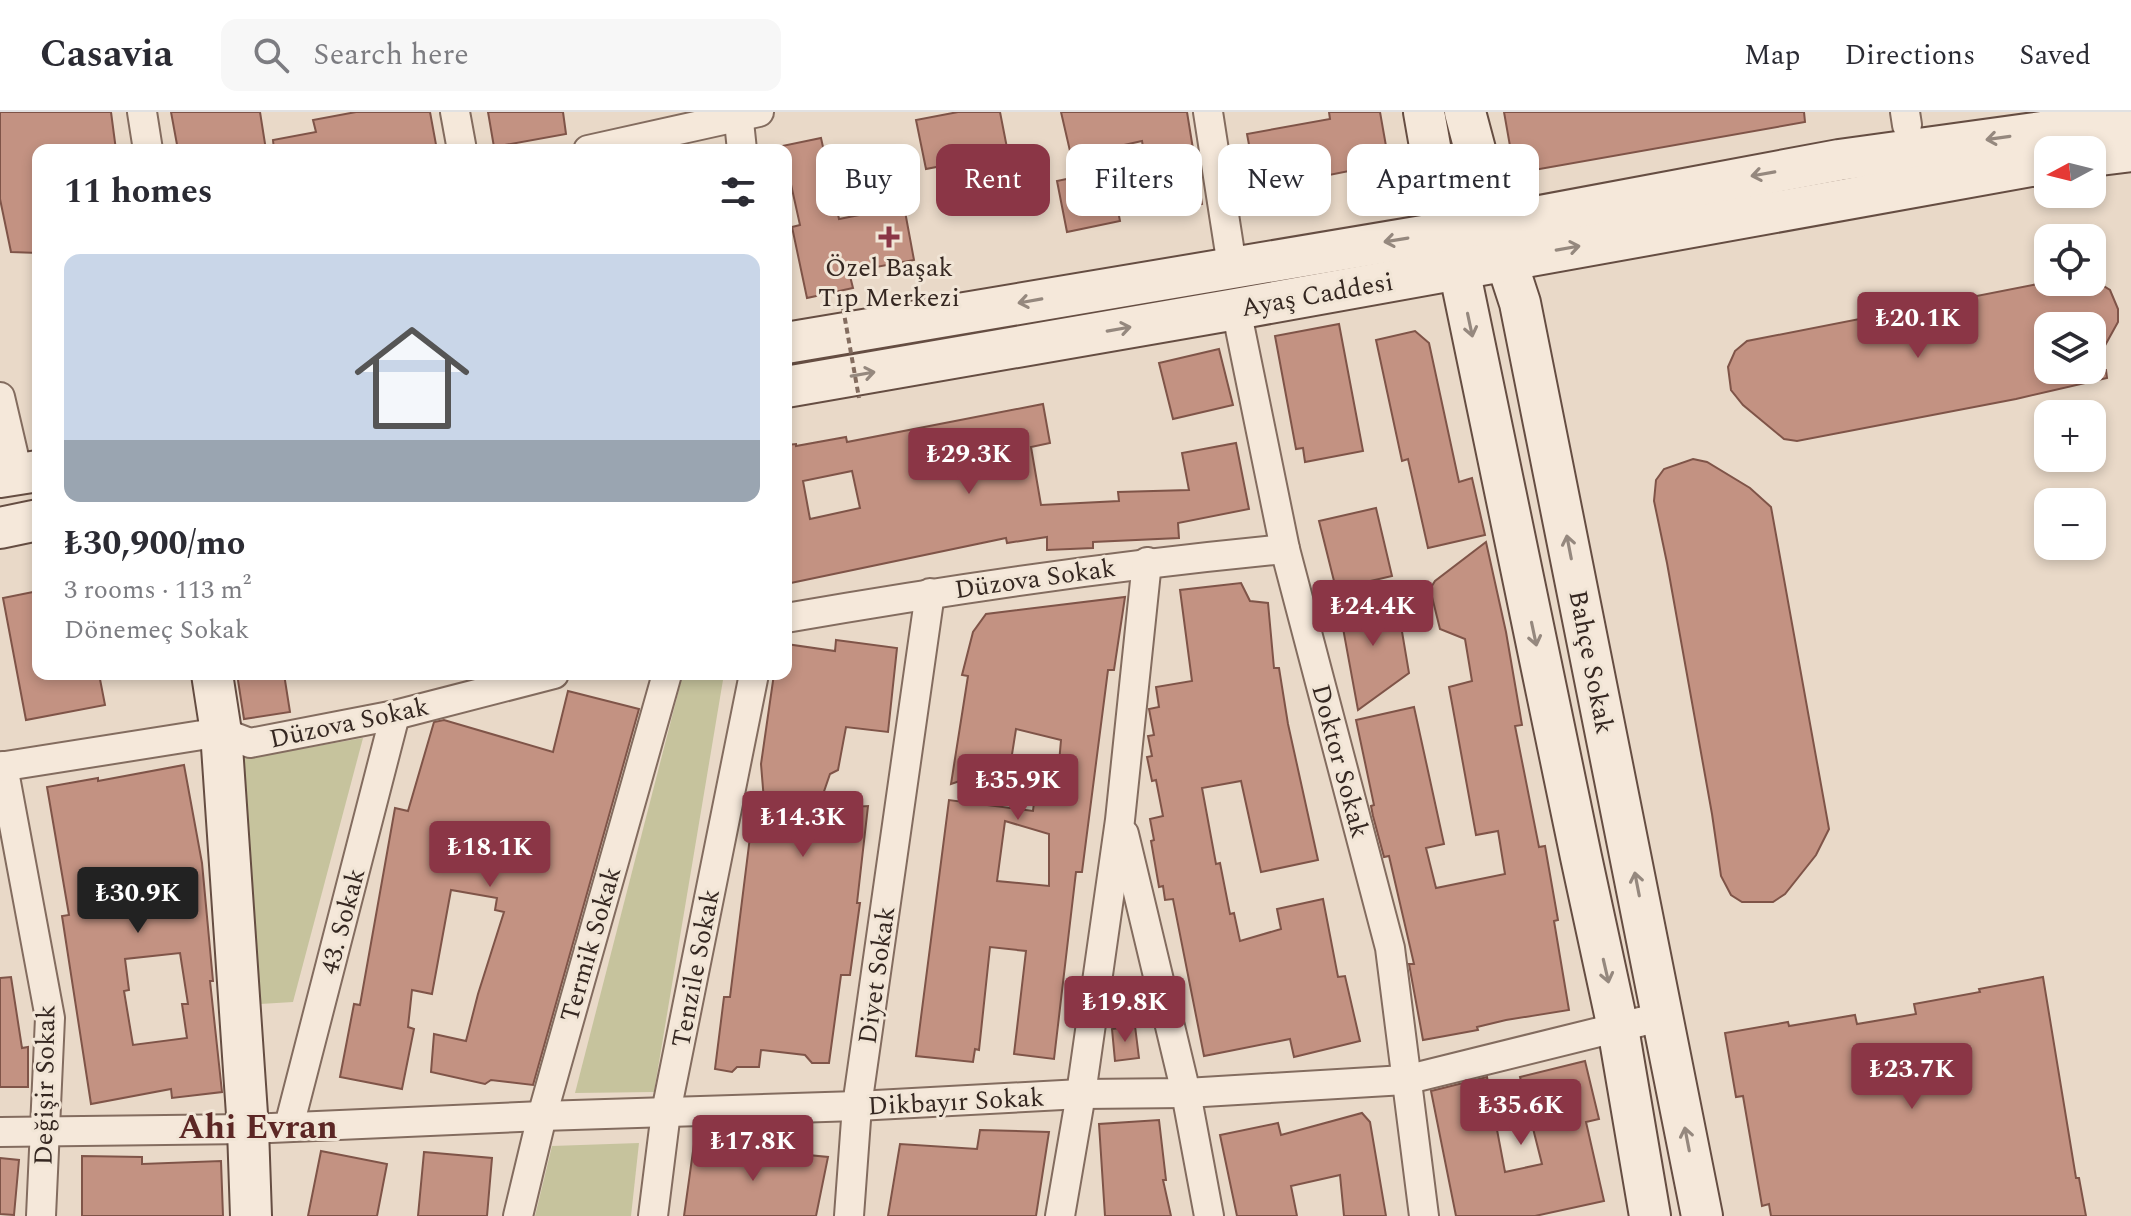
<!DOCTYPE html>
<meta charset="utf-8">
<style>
:root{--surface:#fff;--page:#f7f7f7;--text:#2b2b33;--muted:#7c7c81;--line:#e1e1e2;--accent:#8b3646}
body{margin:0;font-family:Spectral,serif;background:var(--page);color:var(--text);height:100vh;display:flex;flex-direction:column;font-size:30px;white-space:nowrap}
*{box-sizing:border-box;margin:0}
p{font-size:26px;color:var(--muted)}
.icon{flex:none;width:44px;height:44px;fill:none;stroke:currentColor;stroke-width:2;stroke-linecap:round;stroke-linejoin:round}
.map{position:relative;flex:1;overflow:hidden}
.details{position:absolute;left:32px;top:32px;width:760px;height:536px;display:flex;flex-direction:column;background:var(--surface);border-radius:16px;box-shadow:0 4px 12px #0003}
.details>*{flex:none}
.hud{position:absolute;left:816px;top:32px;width:760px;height:72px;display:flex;gap:16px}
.needle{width:52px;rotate:263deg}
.buttons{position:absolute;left:2034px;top:24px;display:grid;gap:16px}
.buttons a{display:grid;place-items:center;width:72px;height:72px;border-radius:16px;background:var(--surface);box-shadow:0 4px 12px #0003;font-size:40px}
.price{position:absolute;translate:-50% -68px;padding:0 18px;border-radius:8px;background:var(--accent);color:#fff;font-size:26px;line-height:52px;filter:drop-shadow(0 2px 4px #0008)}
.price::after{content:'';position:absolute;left:50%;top:48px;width:24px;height:18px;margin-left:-12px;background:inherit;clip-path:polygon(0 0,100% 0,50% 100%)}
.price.on{background:#222;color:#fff}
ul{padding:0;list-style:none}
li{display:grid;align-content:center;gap:16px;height:424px;padding:0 32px}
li+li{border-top:2px solid var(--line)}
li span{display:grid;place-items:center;height:248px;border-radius:16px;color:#555}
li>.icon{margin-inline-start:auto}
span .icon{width:144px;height:144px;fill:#fffc;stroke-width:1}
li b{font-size:34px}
h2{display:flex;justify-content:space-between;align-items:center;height:96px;padding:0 32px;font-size:34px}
.tag{padding:0 28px;border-radius:16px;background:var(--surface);box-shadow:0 4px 12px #0003;font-size:28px;line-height:72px}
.tag.on{background:var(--accent);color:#fff}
header{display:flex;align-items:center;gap:48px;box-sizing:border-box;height:112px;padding:0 40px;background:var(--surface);border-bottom:2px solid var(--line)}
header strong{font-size:38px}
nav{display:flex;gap:44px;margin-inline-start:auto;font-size:28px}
.search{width:560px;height:72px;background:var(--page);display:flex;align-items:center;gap:20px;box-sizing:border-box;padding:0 28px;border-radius:16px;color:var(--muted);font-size:30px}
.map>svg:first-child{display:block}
.green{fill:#c6c39d}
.building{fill:#c39282;stroke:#7f5448;stroke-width:2;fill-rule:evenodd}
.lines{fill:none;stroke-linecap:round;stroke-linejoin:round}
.street-casing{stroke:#836c5f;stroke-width:32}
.secondary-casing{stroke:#654d42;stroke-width:44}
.street{stroke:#f5e8da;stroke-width:28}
.secondary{stroke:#f5e8da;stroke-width:40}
.path-bridge{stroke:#836c5f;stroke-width:4;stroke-dasharray:6 4;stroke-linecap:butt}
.oneway{stroke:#95887e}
.poi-dot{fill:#8b3646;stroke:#f1e5d6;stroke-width:3}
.labels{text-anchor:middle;stroke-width:6;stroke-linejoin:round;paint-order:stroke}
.poi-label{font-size:26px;fill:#352721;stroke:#f1e5d6}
.street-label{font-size:26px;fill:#352721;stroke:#f1e5d6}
.district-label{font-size:34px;font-weight:bold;fill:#5c2725;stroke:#f1e5d6}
</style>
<header>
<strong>Casavia</strong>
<div class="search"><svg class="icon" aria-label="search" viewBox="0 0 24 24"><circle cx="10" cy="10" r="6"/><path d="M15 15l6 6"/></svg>Search here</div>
<nav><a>Map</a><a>Directions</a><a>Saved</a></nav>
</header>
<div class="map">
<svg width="2131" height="1104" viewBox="0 0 2131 1104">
<rect width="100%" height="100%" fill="#e9d9c8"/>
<g class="green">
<path d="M683,562H724L654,980L575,981Z"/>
<path d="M363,626L293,890L260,892L236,648Z"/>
<path d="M639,1031L631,1104H535L552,1034Z"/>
</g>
<g class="building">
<path d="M0,0H111L116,38H38V141L11,140L0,87Z"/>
<path d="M171,0H260L266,38H178Z"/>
<path d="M356,0H430L437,38H274L273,28L316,20L313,8Z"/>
<path d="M488,0H563L566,22L494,35Z"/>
<path d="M958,0H1000L1008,41L926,57L916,8Z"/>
<path d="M1061,0H1187L1202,92L1154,101L1142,29L1106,37L1120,109L1067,120L1057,69L1076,65Z"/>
<path d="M1329,0H1380L1389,51L1309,67L1310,72L1258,81L1247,22L1330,7Z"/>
<path d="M1504,0H1804L1805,10L1534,58L1513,51Z"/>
<path d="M821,26L839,107L904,94L914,148L849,160L853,176L807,186L792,115L800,113L786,50V38L782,34Z"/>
<path d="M2048,170H2097L2110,178L2118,197V210L2092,257V214H2048V258H2106L2107,266L2016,287L1797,329L1784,327L1743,293L1731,278L1728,255L1735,239L1747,229Z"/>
<path d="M1339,212L1363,339L1305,350L1303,336L1296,337L1275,224Z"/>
<path d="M1415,219L1429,231L1459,370L1472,366L1485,423L1428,436L1408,347L1402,349L1376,228Z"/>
<path d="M1219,237L1233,293L1173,307L1159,251Z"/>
<path d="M1043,292L1050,331L1031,335L1041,393L1119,389L1118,380L1189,378L1182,341L1236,331L1249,397L1178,411L1179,426L1093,430V436L1047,438V425L1007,431L1006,426L786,472V333L796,332V334L846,325L847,330ZM852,359L860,396L810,407L803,369Z"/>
<path d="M1693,347L1707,350L1750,376L1771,395L1829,717L1816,743L1785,782L1773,790H1742L1731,783L1721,764L1712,702L1667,451L1654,389L1656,368L1664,357Z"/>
<path d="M1376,396L1392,464L1336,477L1319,409Z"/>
<path d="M1486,430L1506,520L1522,613L1515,614L1539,735L1545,734L1558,808L1554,809L1569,898L1506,908L1477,915L1478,918L1423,928L1409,852H1414L1389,744L1384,745L1373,704L1371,694L1374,693L1356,608L1414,595L1444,732L1426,736L1436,776L1505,762L1498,719L1476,723L1449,575L1472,569L1465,527L1440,517L1430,477L1435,469Z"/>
<path d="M1241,471L1250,489L1268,491L1274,556H1279L1288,612L1318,748L1261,760L1241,669L1202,676L1216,752L1220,751L1230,802L1234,801L1240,829L1281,817L1277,797L1323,787L1338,865L1345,864L1360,929L1294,945L1290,927L1204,944L1173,787L1165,788L1163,774L1159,775L1151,729L1154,728L1150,707L1163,704L1156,668L1152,669L1147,645L1152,644L1148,624L1154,623L1149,597L1159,595L1156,575L1192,569L1180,478Z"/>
<path d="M38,479V562H99L105,593L26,608L3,486Z"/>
<path d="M1125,485L1114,558H1108L1082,760H1076L1054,947L1014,942L1026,839L990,835L979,938L975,937L973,950L916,944L949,688L1033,699L1036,673L1057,674L1061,628L1016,617L1010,655L998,656L951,672L968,564L962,563L973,520L986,502ZM1005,709L1049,722V774L997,769Z"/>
<path d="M1338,489L1398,496L1409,561L1358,598Z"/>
<path d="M836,528L897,536L888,620L846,615L838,658L830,662L818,697L868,694L857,791H860L850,863H841L829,951H812L805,943L761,938L759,955H737L732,960L715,957L724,885H730L753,701H765L761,652L774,562H786V532L835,539Z"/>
<path d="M237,562H284L290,600L244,607Z"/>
<path d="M568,579L639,597L533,973L491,968L485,972L431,960L434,922L466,929L478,882L504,800L495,798L497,786L451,778L432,882L412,878L408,915L414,917L402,977L340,965L354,892L360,893L395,696L408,699L434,610L444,608L553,640Z"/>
<path d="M184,653L202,751L213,869H210L222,980L172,986L171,977L91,992L62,804L69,803L47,675L98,666V669ZM180,841L188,892H182L187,926L133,933L124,879L129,878L125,847Z"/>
<path d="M11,865L22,936L28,935V975H0V866Z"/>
<path d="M2043,865L2076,1066H2079L2086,1104H1771L1769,1092L1762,1094L1743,984L1736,985L1725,921L1788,910L1789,914L1855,903L1857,912L1916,902L1914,892L1980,880L1979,877Z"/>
<path d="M1135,914L1139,946L1115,949L1112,917Z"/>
<path d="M1585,949L1599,1007L1586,1010L1604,1089L1535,1104H1456L1431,979L1487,965L1505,1060L1542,1052L1520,965Z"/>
<path d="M1362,1001L1370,1010L1386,1104H1344L1340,1063L1291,1074L1297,1104H1237L1220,1023L1278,1011L1281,1023Z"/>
<path d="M1159,1008L1166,1068H1163L1171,1104H1105L1099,1012Z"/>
<path d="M980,1018L1049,1020L1036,1104H888L900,1032L977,1037Z"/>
<path d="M694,1032L828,1045L816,1104H684Z"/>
<path d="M321,1039L387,1052L377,1104H308Z"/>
<path d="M424,1040L492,1046L487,1104H418Z"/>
<path d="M82,1044L142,1045V1052L221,1049L223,1104H82Z"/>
<path d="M0,1046L19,1048L14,1103L0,1102Z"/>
</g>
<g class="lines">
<defs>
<g id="street">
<path d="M142,0L148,38"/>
<path d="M455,0L462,38"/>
<path d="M738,0L742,38"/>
<path d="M1208,0L1232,154"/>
<path d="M1905,0L1907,13"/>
<path d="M588,38L759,0"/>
<path d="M1236,197L1285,437L1390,836L1424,1104"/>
<path d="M0,285L18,362"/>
<path d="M786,506C952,477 1117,453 1285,437"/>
<path d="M3,654L50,906L41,1104"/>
<path d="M0,655L221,620L250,631L395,603L554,562"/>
<path d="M1124,722L1186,981L1209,1104"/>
<path d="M289,1014L395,603"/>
<path d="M0,1020L248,1017L542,1004L857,994L1081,982L1186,981L1405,968L1664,904"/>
<path d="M518,1104L542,1004L667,562"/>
<path d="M653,1104L666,1000L754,562"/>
<path d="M849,1104L857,994L930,481"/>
<path d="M1060,1104L1081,982L1120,708L1147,450"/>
</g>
<g id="secondary">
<path d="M1424,0L1445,120L1459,157L1581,745L1618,916L1650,1104"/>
<path d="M1465,0L1481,60L1499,110L1506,148L1520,191L1702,1104"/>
<path d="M2092,44L2131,39"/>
<path d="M786,231L1524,107L1839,48L2078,15L2131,13"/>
<path d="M786,275L1236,197L2048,51"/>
<path d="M0,365L38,359"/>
<path d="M0,416L38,408"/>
<path d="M212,562L221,620L248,1017L251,1104"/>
</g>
</defs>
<use href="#street" class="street-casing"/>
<use href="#secondary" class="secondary-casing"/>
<use href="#street" class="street"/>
<use href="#secondary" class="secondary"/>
<path class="path-bridge" d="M843,196L859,286"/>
</g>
<defs><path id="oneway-shaft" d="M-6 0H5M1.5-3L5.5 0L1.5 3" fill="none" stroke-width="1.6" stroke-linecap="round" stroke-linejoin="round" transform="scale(2)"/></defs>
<g class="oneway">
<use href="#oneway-shaft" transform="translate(1998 26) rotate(172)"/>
<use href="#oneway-shaft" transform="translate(1763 62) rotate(170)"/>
<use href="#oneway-shaft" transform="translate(1396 128) rotate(171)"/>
<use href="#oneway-shaft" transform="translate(1568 136) rotate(-10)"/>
<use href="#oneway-shaft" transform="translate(1030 189) rotate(170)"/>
<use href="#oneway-shaft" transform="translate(1470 213) rotate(78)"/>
<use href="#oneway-shaft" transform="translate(1119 217) rotate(-10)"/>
<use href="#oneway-shaft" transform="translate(863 262) rotate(-10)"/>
<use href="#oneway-shaft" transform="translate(1569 435) rotate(-101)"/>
<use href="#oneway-shaft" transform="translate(1534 522) rotate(78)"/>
<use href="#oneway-shaft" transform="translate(1637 772) rotate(-101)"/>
<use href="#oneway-shaft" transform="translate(1606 859) rotate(77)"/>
<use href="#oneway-shaft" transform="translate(1687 1027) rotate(-101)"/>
</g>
<path class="poi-dot" d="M885 113h8v8h8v8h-8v8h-8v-8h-8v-8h8z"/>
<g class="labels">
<g class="poi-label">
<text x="889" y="164">Özel Başak<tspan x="889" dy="30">Tıp Merkezi</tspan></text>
</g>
<g class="street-label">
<text transform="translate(1317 182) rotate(-10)" y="9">Ayaş Caddesi</text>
<text transform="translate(1035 466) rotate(-8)" y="9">Düzova Sokak</text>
<text transform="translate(1592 550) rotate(79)" y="9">Bahçe Sokak</text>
<text transform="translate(349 610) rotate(-12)" y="9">Düzova Sokak</text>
<text transform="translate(1341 649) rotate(75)" y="9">Doktor Sokak</text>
<text transform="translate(342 809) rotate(-75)" y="9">43. Sokak</text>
<text transform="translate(590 832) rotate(-74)" y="9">Termik Sokak</text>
<text transform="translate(695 856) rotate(-79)" y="9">Tenzile Sokak</text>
<text transform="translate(876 863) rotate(-82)" y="9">Diyet Sokak</text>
<text transform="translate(44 973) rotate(-89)" y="9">Değişir Sokak</text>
<text transform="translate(956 989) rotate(-3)" y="9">Dikbayır Sokak</text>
</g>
<g class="district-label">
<text x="258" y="1026">Ahi Evran</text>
</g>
</g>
</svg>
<div class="buttons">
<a><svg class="needle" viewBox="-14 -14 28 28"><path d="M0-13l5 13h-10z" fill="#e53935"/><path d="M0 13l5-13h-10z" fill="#7c7c81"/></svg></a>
<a><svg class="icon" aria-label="locate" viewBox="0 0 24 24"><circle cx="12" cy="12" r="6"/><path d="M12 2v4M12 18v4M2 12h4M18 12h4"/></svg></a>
<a><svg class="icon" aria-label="layers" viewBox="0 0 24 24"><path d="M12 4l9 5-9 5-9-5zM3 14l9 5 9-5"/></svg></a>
<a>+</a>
<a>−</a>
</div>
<b class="price" style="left:1918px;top:248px">₺20.1K</b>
<b class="price" style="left:969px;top:384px">₺29.3K</b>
<b class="price" style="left:1373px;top:536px">₺24.4K</b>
<b class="price" style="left:1018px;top:710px">₺35.9K</b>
<b class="price" style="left:803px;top:747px">₺14.3K</b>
<b class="price" style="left:490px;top:777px">₺18.1K</b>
<b class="price on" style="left:138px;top:823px">₺30.9K</b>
<b class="price" style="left:1125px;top:932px">₺19.8K</b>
<b class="price" style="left:1912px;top:999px">₺23.7K</b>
<b class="price" style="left:1521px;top:1035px">₺35.6K</b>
<b class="price" style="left:753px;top:1071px">₺17.8K</b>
<div class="hud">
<a class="tag">Buy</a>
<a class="tag on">Rent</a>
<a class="tag">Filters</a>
<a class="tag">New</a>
<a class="tag">Apartment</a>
</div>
<section class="details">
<h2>11 homes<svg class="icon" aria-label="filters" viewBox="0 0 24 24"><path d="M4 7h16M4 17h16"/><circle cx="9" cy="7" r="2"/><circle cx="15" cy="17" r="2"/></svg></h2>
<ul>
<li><span style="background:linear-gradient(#c9d6e8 75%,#9aa5b1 0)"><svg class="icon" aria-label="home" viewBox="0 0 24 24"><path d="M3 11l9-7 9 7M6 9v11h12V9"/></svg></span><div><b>₺30,900/mo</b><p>3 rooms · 113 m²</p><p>Dönemeç Sokak</p></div></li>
</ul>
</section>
</div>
